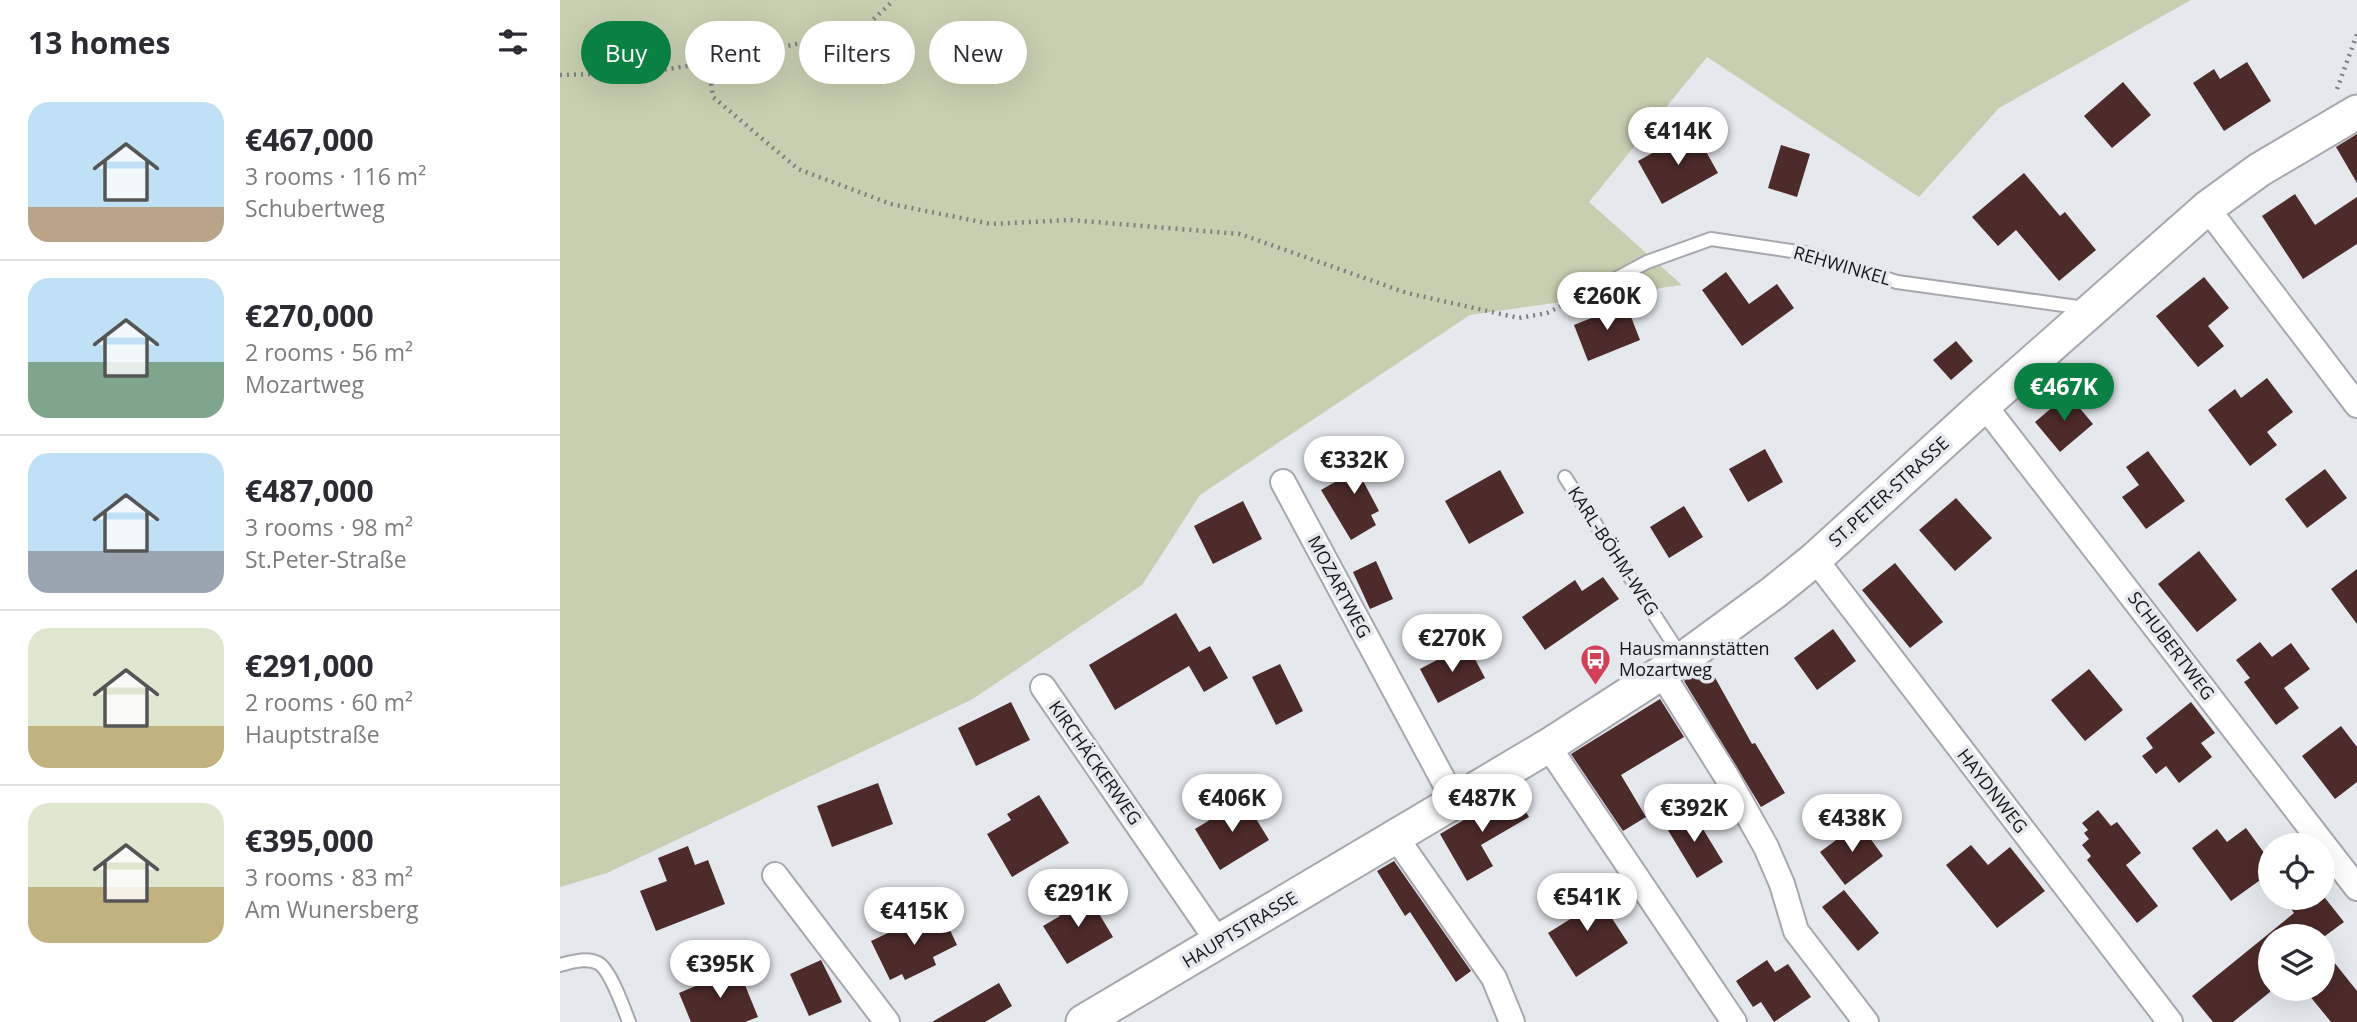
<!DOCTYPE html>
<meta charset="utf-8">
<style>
:root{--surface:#fff;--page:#f2f2f3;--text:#2b2b33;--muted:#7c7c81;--line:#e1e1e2;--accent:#0b8043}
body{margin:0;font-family:"Open Sans",sans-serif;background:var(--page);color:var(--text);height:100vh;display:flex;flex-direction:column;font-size:26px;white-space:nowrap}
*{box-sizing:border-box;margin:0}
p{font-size:23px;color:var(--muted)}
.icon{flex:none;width:38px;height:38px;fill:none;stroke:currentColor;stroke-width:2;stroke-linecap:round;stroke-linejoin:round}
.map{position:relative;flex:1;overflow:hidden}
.details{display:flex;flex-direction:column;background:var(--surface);width:560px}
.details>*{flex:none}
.guide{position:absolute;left:21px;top:21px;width:665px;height:63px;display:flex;gap:14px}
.fabs{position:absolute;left:1698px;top:833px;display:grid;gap:14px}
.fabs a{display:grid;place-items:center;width:77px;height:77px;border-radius:50%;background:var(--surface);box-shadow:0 7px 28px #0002;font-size:35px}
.price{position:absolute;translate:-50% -60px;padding:0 16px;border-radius:24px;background:#fff;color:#222;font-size:23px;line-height:46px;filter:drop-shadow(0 2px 4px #0008)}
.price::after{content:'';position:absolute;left:50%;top:42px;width:21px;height:16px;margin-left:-10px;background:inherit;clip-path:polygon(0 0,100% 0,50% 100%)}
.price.active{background:var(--accent);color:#fff}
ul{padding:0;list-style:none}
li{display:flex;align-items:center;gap:21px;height:175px;padding:0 28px}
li+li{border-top:2px solid var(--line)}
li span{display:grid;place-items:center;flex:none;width:196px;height:140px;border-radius:21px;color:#555}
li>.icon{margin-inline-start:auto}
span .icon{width:84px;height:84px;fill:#fffc;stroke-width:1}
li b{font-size:30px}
h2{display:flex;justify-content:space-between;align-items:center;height:84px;padding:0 28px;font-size:30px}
.tag{padding:0 24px;border-radius:32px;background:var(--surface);box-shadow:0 7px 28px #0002;font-size:24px;line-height:63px}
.tag.active{background:var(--accent);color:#fff}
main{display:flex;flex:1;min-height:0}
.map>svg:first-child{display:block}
.green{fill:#c8cfb0}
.building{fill:#4c2b2a}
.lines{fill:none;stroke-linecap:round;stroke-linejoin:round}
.service-casing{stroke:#a6a8ad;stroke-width:16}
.minor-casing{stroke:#a6a8ad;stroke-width:28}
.secondary-casing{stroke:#a6a8ad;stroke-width:37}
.path{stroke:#7e8083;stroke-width:4.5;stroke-dasharray:2 5;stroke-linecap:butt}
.service{stroke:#fff;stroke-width:12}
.minor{stroke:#fff;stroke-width:24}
.secondary{stroke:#fff;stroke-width:33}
.labels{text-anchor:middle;stroke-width:7;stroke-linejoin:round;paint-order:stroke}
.street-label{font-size:18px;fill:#141517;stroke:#e5e8ed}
.poi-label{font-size:18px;fill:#141517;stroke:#e5e8ed;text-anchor:start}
</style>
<main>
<section class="details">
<h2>13 homes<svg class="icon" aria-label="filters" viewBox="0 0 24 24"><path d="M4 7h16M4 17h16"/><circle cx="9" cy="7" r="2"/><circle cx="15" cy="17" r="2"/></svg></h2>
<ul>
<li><span style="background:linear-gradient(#bfe0f5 75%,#b9a48a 0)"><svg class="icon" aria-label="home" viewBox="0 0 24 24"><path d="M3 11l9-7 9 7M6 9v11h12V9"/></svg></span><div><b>€467,000</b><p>3 rooms · 116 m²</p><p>Schubertweg</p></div></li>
<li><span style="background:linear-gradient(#bfe0f5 60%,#7fa58c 0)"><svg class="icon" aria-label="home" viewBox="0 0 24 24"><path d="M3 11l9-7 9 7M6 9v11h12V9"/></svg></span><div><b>€270,000</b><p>2 rooms · 56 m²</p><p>Mozartweg</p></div></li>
<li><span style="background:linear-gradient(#bfe0f5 70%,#9aa5b1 0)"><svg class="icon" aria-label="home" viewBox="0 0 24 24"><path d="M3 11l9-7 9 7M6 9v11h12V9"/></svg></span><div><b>€487,000</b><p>3 rooms · 98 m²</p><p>St.Peter-Straße</p></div></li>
<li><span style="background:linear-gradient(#dfe7d0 70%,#c2b280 0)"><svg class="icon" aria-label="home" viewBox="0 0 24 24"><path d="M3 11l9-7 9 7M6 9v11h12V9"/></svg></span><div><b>€291,000</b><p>2 rooms · 60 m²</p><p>Hauptstraße</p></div></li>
<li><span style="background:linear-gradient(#dfe7d0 60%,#c2b280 0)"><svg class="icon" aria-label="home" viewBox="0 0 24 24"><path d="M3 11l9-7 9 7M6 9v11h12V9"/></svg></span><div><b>€395,000</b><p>3 rooms · 83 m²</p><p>Am Wunersberg</p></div></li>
</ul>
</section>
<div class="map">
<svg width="1797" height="1022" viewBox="0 0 1797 1022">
<rect width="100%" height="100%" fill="#e5e8ed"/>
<path class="green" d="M0,0H1631L1439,108L1359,197L1147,57L1029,202L1122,285L910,315L640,495L582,585L411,700L47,873L0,887Z"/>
<g class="building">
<path d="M1687,62L1711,101L1664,131L1633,83L1654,69L1660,79Z"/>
<path d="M1563,82L1591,115L1552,148L1524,116Z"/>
<path d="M1134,130L1158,173L1102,204L1078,161Z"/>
<path d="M1797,134V183L1776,147Z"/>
<path d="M1221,145L1250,154L1237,197L1208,188Z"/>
<path d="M1464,173L1500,216L1505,212L1536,250L1499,281L1456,230L1438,246L1412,217Z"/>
<path d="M1735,194L1755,225L1797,197V244L1743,279L1702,216Z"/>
<path d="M1166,272L1189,304L1217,284L1234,308L1182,346L1142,290Z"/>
<path d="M1644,277L1669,308L1648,326L1664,346L1638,367L1596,316Z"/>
<path d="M1066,304L1080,340L1028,361L1014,325Z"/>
<path d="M1396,341L1413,361L1391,380L1373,360Z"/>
<path d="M1707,378L1733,412L1707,432L1717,445L1690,466L1648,410L1675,389L1681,398Z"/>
<path d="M1508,394L1533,424L1500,452L1475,422Z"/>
<path d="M802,446L816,471L802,479L819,511L811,515L816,525L791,540L761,490L794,471L785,455Z"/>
<path d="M1205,449L1223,482L1188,502L1169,469Z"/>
<path d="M1588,451L1625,501L1586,529L1562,497L1579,485L1566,467Z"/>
<path d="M1765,469L1787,498L1747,528L1725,499Z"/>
<path d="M940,470L964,513L909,544L885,501Z"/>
<path d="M1396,498L1432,538L1395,571L1359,530Z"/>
<path d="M683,501L702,539L653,564L634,526Z"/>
<path d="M1124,506L1143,537L1109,558L1090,527Z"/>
<path d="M1639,551L1677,600L1637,632L1598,584Z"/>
<path d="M816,561L833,599L810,609L793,572Z"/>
<path d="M1335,563L1383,622L1350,648L1302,590Z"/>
<path d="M1797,569V624L1771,589Z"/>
<path d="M1043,577L1059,599L985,650L962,617L1015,580L1022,591Z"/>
<path d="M616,613L639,652L650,646L668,678L644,692L629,666L555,710L529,665Z"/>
<path d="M1273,629L1296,661L1257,690L1234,658Z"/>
<path d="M1700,642L1712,657L1731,643L1750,669L1724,688L1739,708L1716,725L1684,682L1690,678L1676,660Z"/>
<path d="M907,644L925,678L878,703L860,669Z"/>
<path d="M720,664L743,711L716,725L692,677Z"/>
<path d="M1148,665L1192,744L1195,743L1225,793L1201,807L1124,681Z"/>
<path d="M1529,669L1563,710L1525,741L1491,700Z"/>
<path d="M1100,699L1124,737L1061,775L1086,817L1063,831L1011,754Z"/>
<path d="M451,702L470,740L416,766L398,728Z"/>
<path d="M1631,702L1655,733L1641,743L1652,757L1619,783L1606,766L1596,774L1582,756L1593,748L1586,738Z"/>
<path d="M1781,726L1797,747V782L1775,799L1742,756Z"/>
<path d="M318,783L333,824L272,847L257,806Z"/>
<path d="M953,791L969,817L921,845L933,866L907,881L880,834Z"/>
<path d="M479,795L509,843L452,877L427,834L451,820L447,814Z"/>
<path d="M684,799L709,840L660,870L635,829Z"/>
<path d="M1538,810L1551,826L1557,822L1581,853L1566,865L1598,906L1577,923L1527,860L1531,856L1522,845L1529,839L1524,833L1528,830L1522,823Z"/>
<path d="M1132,811L1163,862L1137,878L1106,827Z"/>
<path d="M1299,823L1323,856L1285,885L1260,852Z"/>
<path d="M1686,828L1710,861V873L1671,901L1632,848L1657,829L1667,842Z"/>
<path d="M1411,845L1428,865L1450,847L1485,891L1437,928L1386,865Z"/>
<path d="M128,846L135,865L148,860L165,904L96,931L80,891L107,881L98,858Z"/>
<path d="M834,861L911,971L896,982L850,912L845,916L817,871Z"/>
<path d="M1031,886L1068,943L1016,977L988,933L1012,918L1004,904Z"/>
<path d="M1284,890L1319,933L1298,951L1262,907Z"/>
<path d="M526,892L553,937L507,964L483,926L500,916L496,910Z"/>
<path d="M1739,898H1765L1784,922L1765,936H1710V992L1673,1022H1653L1632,996L1734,913L1729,906Z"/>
<path d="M382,913L397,945L373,957L376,965L345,980L342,974L330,980L311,941L345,925L348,930Z"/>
<path d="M1762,947L1797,991V1022H1771L1744,989H1762Z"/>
<path d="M261,960L282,1002L249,1016L230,974Z"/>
<path d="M1207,960L1215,972L1228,964L1251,997L1214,1022L1201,1002L1193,1007L1176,981Z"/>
<path d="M178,968L198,1017L185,1022H131L119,993Z"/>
<path d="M439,983L452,1006L425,1022H372Z"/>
</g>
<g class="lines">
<defs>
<g id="service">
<path d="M1040,287L1087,262L1151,239L1245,253L1337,282L1525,308"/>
<path d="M1005,477L1123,659"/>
<path d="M0,965C12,962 27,957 38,963C50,969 64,1009 69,1022"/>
</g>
<g id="minor">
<path d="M1647,208L1797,405"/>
<path d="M1424,405L1797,888"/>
<path d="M723,482L895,802"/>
<path d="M1255,559L1610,1022"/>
<path d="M1102,674L1165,774L1206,847L1222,884L1236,931L1306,1022"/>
<path d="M483,687L659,943"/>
<path d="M988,746L1174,1022"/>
<path d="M835,836L934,978L952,1022"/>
<path d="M215,875L327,1022"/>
</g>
<path id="secondary" d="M523,1022L988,746L1123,659L1213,593L1255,559L1424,405L1647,208L1699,170L1797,112"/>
</defs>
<use href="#service" class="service-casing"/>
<use href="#minor" class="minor-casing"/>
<use href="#secondary" class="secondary-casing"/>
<g class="path">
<path d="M148,63L153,97L238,169L331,204L431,224L510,220L680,234L847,293L959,318L987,313L1026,293"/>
<path d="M0,75L81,73L148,63L302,30L334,0"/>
<path d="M1777,89L1797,34"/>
</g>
<use href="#service" class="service"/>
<use href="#minor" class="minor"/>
<use href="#secondary" class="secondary"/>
</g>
<defs>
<symbol id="bus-pin" viewBox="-11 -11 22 30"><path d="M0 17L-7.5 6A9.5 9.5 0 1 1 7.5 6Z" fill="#d04057" stroke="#e5e8ed"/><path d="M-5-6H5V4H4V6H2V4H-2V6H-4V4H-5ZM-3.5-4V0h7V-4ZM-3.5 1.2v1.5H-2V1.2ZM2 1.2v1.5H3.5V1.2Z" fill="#fff"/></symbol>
</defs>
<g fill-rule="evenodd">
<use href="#bus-pin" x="1018" y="642" width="35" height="47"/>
</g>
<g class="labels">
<g class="street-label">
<text transform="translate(1282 266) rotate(16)" y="6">REHWINKEL</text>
<text transform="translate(1329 492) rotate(-42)" y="6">ST.PETER-STRASSE</text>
<text transform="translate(1053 551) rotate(57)" y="6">KARL-BÖHM-WEG</text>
<text transform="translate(779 587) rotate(62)" y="6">MOZARTWEG</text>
<text transform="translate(1611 646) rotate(53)" y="6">SCHUBERTWEG</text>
<text transform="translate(535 763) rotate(55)" y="6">KIRCHÄCKERWEG</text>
<text transform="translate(1432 791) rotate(52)" y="6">HAYDNWEG</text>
<text transform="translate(680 930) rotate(-31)" y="6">HAUPTSTRASSE</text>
</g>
<g class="poi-label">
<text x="1059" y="655">Hausmannstätten<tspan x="1059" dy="21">Mozartweg</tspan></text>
</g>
</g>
</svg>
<div class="fabs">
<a><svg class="icon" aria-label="locate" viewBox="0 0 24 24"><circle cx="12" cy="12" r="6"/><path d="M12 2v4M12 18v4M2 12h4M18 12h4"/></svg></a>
<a><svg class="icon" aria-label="layers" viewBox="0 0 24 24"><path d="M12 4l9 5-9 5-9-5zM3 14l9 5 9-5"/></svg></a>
</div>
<b class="price" style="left:1118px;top:167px">€414K</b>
<b class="price" style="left:1047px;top:332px">€260K</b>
<b class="price active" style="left:1504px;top:423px">€467K</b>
<b class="price" style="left:794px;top:496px">€332K</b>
<b class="price" style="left:892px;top:674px">€270K</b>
<b class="price" style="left:672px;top:834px">€406K</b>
<b class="price" style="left:922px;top:834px">€487K</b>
<b class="price" style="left:1134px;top:844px">€392K</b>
<b class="price" style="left:1292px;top:854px">€438K</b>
<b class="price" style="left:518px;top:929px">€291K</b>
<b class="price" style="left:1027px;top:933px">€541K</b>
<b class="price" style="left:354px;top:947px">€415K</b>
<b class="price" style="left:160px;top:1000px">€395K</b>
<div class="guide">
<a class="tag active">Buy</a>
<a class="tag">Rent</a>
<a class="tag">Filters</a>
<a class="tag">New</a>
</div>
</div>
</main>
